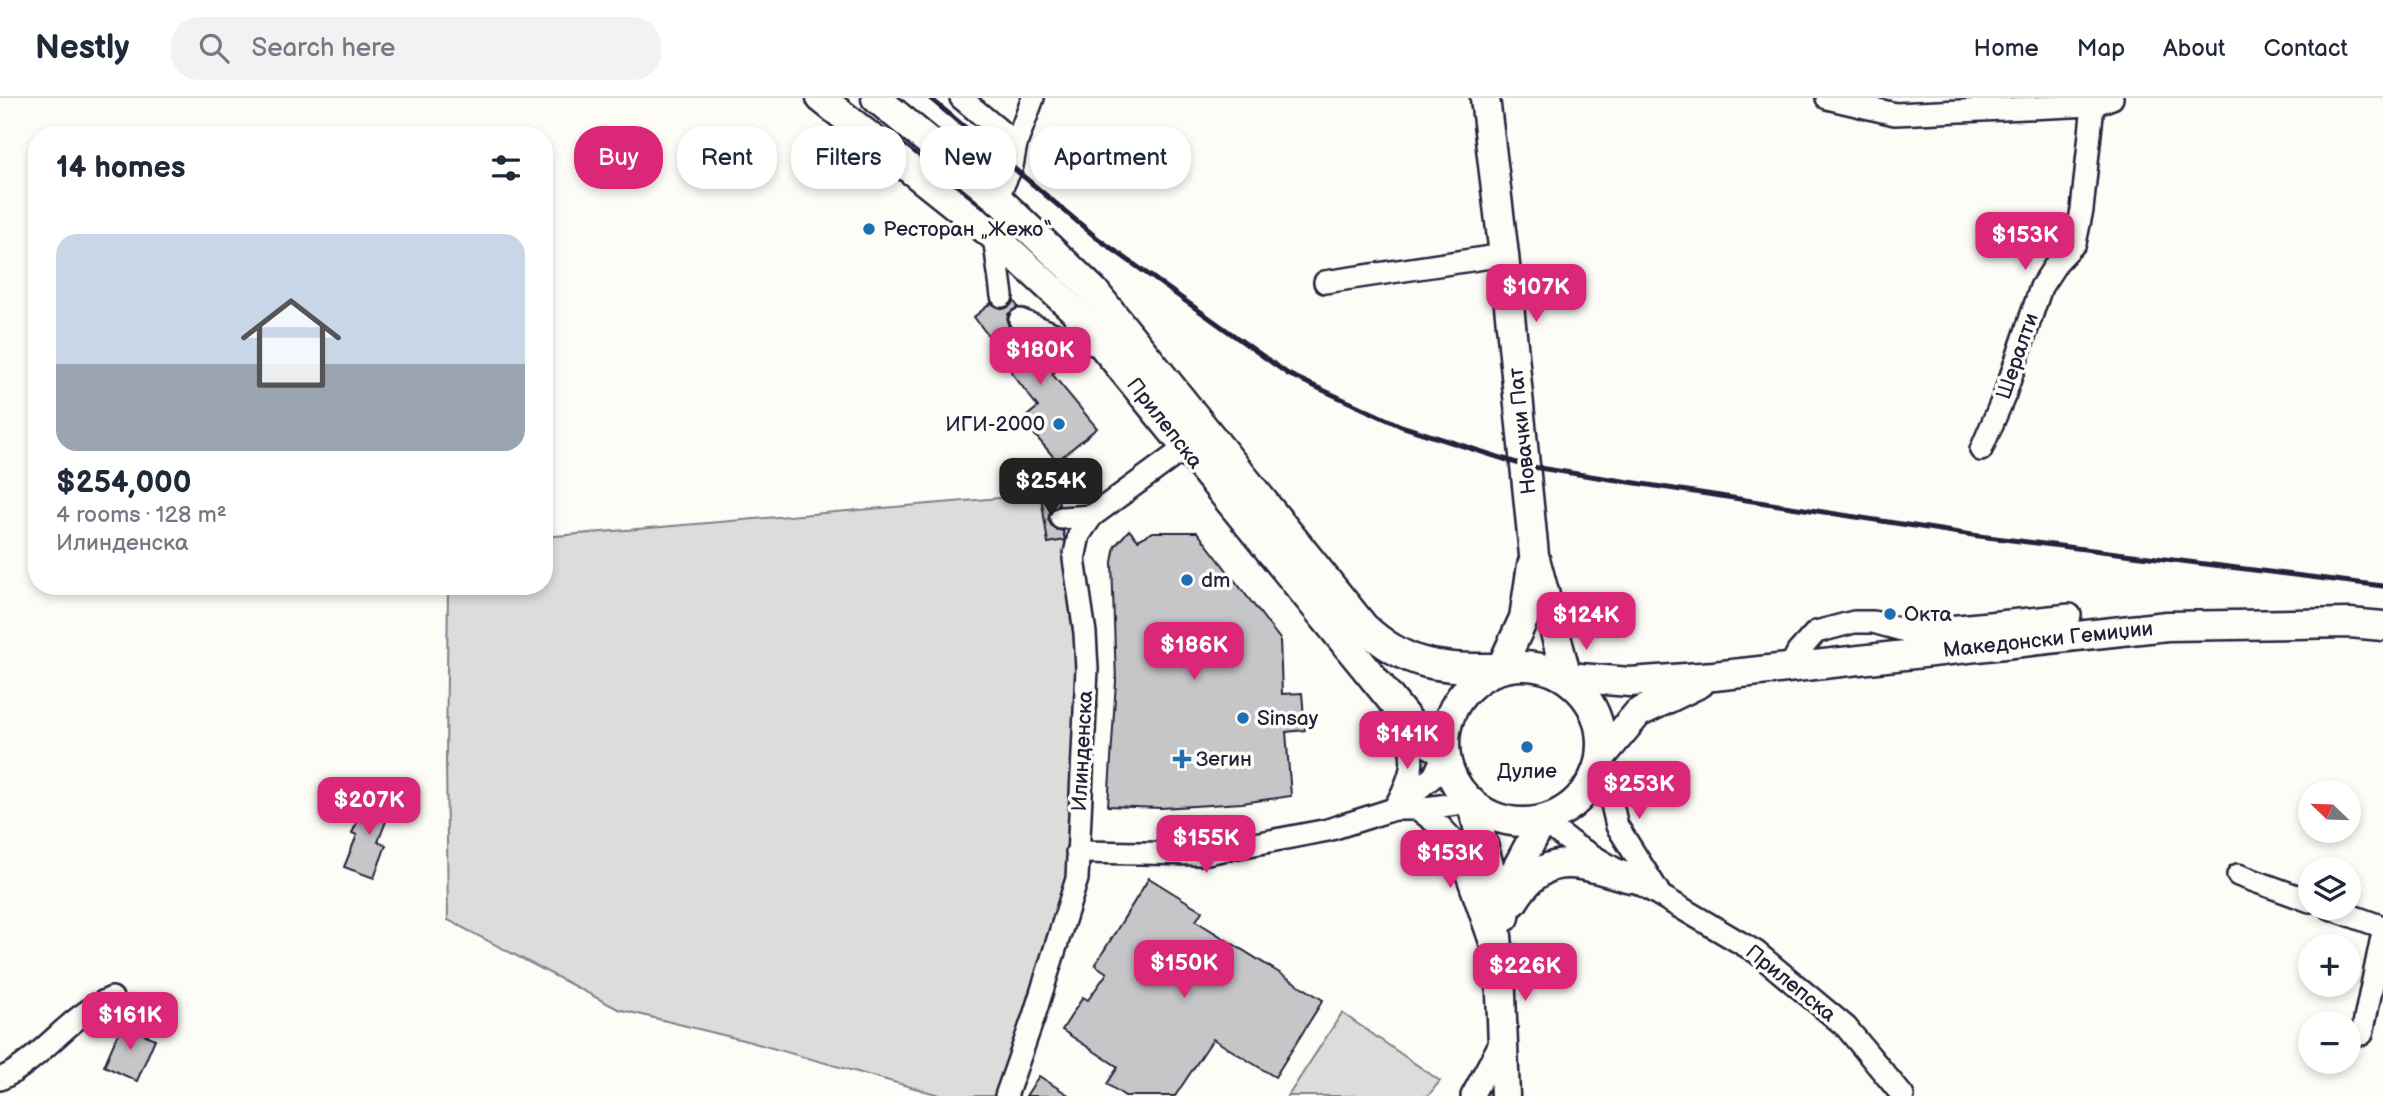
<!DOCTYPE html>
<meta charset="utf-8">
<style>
:root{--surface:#fff;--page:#f2f2f3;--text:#1f2937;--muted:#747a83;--line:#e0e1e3;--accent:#db2777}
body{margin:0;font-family:"Balsamiq Sans",sans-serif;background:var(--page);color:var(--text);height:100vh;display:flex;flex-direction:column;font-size:26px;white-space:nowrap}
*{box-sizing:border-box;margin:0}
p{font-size:23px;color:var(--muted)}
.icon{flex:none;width:38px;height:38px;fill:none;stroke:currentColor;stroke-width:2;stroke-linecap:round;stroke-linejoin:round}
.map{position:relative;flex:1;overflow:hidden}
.side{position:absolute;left:28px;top:28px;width:525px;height:469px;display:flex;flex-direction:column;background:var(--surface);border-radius:28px;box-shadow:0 4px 10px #0003}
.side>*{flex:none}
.banner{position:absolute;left:574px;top:28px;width:665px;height:63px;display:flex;gap:14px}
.needle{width:46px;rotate:293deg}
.controls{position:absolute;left:2298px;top:682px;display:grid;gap:14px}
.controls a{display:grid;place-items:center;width:63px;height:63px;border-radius:50%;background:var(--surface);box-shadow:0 4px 10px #0003;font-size:35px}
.price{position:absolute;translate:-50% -60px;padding:0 16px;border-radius:14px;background:var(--accent);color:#fff;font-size:23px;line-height:46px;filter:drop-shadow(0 2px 4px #0008)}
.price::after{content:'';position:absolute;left:50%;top:42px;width:21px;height:16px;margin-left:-10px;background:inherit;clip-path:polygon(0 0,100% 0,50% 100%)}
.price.current{background:#222;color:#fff}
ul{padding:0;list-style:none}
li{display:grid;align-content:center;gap:14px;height:371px;padding:0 28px}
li+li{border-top:2px solid var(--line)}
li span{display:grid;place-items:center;height:217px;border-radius:21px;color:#555}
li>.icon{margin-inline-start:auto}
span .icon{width:126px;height:126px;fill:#fffc;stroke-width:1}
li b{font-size:30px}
h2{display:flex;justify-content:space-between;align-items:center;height:84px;padding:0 28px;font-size:30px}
.pill{padding:0 24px;border-radius:28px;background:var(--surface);box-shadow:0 4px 10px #0003;font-size:24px;line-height:63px}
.pill.current{background:var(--accent);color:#fff}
header{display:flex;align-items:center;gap:42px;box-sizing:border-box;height:98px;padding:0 35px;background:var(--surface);border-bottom:2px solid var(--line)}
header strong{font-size:33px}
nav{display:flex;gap:38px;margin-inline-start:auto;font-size:24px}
.search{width:490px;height:63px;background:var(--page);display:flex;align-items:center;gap:18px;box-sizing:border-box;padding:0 24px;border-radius:28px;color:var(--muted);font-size:26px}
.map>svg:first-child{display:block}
.green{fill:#dddcdb;stroke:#807f8b;stroke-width:2}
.building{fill:#c6c6c8;stroke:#22223b;stroke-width:2}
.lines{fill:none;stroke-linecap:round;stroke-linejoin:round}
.minor-casing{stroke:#22223b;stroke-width:26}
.major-casing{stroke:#22223b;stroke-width:33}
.minor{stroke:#fdfcf7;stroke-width:21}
.major{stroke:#fdfcf7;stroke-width:28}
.rail{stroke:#22223b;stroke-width:5}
.poi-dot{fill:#1f6fb2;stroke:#fdfcf7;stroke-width:2.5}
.labels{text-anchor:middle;stroke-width:7;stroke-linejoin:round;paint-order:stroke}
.poi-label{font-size:21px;fill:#22223b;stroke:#fdfcf7;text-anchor:start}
.street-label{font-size:21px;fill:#22223b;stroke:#fdfcf7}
</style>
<header>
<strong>Nestly</strong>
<div class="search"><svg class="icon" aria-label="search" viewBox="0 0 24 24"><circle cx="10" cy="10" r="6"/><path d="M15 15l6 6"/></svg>Search here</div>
<nav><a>Home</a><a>Map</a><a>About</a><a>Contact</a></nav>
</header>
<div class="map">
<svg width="2383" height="998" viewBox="0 0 2383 998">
<rect width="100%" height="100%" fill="#fdfcf7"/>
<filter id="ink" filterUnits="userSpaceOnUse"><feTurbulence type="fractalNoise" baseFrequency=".0143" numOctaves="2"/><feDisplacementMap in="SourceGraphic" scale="14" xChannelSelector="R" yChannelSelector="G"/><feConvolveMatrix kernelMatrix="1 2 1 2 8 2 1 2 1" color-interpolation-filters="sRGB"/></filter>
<g filter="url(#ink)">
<g class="green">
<path d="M1057,395L1068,460L1085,535L1077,781L1006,998H943L747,943L618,911L448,822L446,661L448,488H544V439Z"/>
<path d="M1342,915L1440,983L1428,998H1288Z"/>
</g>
<g class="building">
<path d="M1014,203L1018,209L1008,216L1007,223L1009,229L1037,243L1058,271L1052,276L1097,330L1057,363L1022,322L1038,309L1011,274L1023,265L998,233L990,240L974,219L991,205L1003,211L1009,209Z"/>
<path d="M1057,395L1059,407L1050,414L1048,422L1055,431L1063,433L1065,442L1048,445L1041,398Z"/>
<path d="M1129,432L1138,442L1153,434H1197L1280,541L1282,596L1302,595L1305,632L1286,634L1291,698L1242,705L1161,710L1108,708L1116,583L1112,464L1115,448Z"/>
<path d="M370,696L393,705L378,744L386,747L374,780L344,769L357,737L352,735Z"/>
<path d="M1149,780L1202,813L1196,823L1323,902L1275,979L1213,941L1175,998H1125L1107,986L1118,969L1062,932L1083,899L1088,902L1107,875L1095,867Z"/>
<path d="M122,926L155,941L137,983L104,968Z"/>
<path d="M1039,978L1070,998H1026Z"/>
</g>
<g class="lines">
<defs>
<g id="minor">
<path d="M961,0L1016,46L1012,68L997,100"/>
<path d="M1827,0L1895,16L2093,7L2112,0"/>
<path d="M1016,46L1033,0"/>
<path d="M994,138L1002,198"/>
<path d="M1325,184L1504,157"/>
<path d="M1020,222L1069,242L1105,248"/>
<path d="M1981,352L2005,296L2041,189L2058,163L2075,145L2082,112L2093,7"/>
<path d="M1061,420L1092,418"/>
<path d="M1790,569L1798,554L1816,534L1854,524H1873L1906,533L2070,517"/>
<path d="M1601,659L1617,728L1658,793"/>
<path d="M1401,705L1434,678L1445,654"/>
<path d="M1394,711C1415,674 1417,661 1402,621"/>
<path d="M1418,711L1471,704"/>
<path d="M1542,723L1576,748L1756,854L1846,929L1903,998"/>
<path d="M1077,754L1202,756L1328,732L1394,711H1418L1442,730L1456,745L1490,843"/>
<path d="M2238,777L2310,803"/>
<path d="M2330,810L2383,829"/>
<path d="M2362,936L2383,834"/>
<path d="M0,981C42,962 68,917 112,900"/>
<path d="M1006,998L1034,918L1077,781L1087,571L1085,535L1074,461L1079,437L1092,418L1185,350"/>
<path d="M1472,998L1502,942"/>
</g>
<g id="major">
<path d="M821,0L994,138L1074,212L1424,642L1445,654"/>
<path d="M876,0L997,100L1094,193L1364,529C1409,571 1444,570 1501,570L1524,520L1532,467"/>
<path d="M1485,0L1504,157L1534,457L1567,579L1630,584L1714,578L2167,528L2350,525L2383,528"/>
<circle cx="1523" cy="646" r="78"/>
<path d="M1601,659L1638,615L1700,585"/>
<path d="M1471,704L1491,775L1500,870L1505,998"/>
<path d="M1513,804C1547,749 1578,766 1631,780"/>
<path d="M1505,819L1509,785L1542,723"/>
</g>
</defs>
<use href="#minor" class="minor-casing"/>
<use href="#major" class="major-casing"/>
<use href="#minor" class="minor"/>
<use href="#major" class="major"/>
<path class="rail" d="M930,0L1097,140L1288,276L1401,328L1526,368L1979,438L2383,488"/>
</g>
</g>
<g class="poi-dot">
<circle cx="869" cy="131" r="7"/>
<circle cx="1059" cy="326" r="7"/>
<circle cx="1187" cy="482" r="7"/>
<circle cx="1890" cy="516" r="7"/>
<circle cx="1243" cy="620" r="7"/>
<circle cx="1527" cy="649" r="7"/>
<path d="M1178.5 650.5h7v7h7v7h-7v7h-7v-7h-7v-7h7z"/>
</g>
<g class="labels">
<g class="poi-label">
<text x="883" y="138">Ресторан „Жежо“</text>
<text x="1045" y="333" text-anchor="end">ИГИ-2000</text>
<text x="1201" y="489">dm</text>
<text x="1904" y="523">Окта</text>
<text x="1257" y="627">Sinsay</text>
<text x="1196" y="668">Зегин</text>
<text x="1527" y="680" text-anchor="middle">Дулие</text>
</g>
<g class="street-label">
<text transform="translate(2017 258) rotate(-71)" y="7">Шералти</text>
<text transform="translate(1165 325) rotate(52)" y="7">Прилепска</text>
<text transform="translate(1522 333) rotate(-96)" y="7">Новачки Пат</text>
<text transform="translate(2048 541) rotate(-6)" y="7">Македонски Гемиџии</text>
<text transform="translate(1082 653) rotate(-87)" y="7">Илинденска</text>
<text transform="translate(1791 885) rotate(39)" y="7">Прилепска</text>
</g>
</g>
</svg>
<div class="controls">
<a><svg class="needle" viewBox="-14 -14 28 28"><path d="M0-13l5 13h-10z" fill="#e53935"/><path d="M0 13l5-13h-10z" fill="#747a83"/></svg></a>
<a><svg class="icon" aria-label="layers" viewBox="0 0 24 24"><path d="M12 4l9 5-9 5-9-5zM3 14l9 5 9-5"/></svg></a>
<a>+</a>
<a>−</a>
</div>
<b class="price" style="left:2025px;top:174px">$153K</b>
<b class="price" style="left:1536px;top:226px">$107K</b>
<b class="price" style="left:1040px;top:289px">$180K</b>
<b class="price current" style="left:1051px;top:420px">$254K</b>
<b class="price" style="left:1586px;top:554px">$124K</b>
<b class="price" style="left:1194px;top:584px">$186K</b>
<b class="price" style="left:1407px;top:673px">$141K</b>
<b class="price" style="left:1639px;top:723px">$253K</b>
<b class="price" style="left:369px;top:739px">$207K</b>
<b class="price" style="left:1206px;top:777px">$155K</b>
<b class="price" style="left:1450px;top:792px">$153K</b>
<b class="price" style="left:1184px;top:902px">$150K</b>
<b class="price" style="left:1525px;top:905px">$226K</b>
<b class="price" style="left:130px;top:954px">$161K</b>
<div class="banner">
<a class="pill current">Buy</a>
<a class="pill">Rent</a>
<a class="pill">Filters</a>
<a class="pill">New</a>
<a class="pill">Apartment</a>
</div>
<section class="side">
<h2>14 homes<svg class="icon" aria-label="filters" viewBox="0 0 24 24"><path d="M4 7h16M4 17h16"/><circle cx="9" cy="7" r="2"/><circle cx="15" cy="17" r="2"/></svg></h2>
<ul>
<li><span style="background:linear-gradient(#c9d6e8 60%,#9aa5b1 0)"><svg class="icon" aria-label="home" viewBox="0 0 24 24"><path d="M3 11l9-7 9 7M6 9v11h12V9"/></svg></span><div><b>$254,000</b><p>4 rooms · 128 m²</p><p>Илинденска</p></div></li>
</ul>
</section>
</div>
